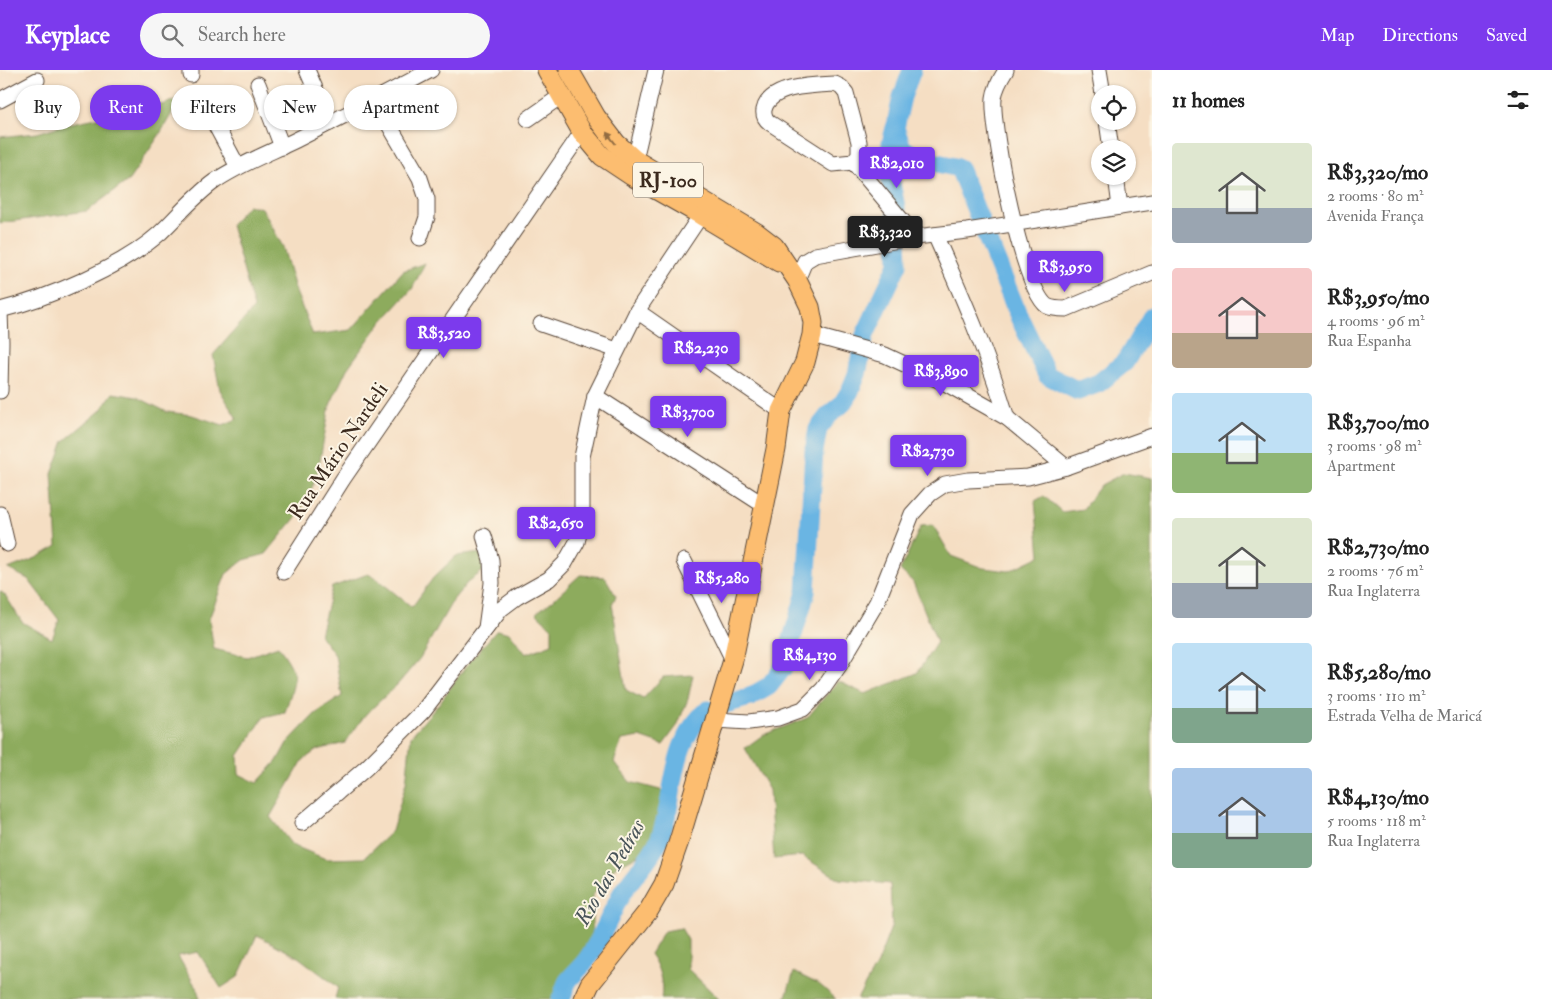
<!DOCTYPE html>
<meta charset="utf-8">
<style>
:root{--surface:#fff;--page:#f6f6f6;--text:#222;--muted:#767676;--accent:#7c3aed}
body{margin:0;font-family:"IM FELL Double Pica",serif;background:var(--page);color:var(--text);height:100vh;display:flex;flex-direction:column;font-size:19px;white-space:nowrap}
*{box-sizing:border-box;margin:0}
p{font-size:16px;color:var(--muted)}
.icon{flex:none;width:28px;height:28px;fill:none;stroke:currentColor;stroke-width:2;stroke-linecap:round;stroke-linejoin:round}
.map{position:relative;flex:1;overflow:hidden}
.details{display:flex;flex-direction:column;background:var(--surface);width:400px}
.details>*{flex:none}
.hud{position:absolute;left:15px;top:15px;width:475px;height:45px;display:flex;gap:10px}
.fabs{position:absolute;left:1091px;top:15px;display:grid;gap:10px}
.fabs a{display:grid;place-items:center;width:45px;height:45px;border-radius:50%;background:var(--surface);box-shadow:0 1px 4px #0004;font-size:25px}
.price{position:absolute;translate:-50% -42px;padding:0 11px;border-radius:5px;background:var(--accent);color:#fff;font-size:16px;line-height:32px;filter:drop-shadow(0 1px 2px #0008)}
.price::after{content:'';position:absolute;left:50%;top:30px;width:15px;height:11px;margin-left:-8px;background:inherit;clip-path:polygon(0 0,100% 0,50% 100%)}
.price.on{background:#222;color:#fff}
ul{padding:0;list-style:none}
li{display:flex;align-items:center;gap:15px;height:125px;padding:0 20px}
li span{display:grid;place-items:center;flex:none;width:140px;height:100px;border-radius:5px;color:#555}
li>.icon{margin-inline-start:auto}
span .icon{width:60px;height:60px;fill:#fffc;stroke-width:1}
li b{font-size:21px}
h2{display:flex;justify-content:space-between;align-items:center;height:60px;padding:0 20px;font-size:21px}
.chip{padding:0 18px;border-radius:22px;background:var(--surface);box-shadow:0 1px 4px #0004;font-size:18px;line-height:45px}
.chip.on{background:var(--accent);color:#fff}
header{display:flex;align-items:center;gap:30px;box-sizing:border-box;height:70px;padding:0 25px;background:var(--accent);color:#fff}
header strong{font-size:24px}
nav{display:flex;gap:28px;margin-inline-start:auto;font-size:18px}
.search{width:350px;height:45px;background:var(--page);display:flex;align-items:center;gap:12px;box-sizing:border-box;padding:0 18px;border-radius:28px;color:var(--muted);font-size:19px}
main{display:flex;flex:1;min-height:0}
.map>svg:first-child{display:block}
.forest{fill:#8dab5d;stroke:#646a3e}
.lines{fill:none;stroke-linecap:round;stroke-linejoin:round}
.river{stroke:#6ab5e3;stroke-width:19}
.minor-casing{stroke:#574537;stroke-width:17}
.major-casing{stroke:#574537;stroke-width:21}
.minor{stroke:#fff;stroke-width:15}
.major{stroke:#fcbd6f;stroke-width:19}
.oneway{fill:#926c42}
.labels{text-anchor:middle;stroke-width:4;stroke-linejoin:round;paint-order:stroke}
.shield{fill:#fcf5e5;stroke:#75675a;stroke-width:1}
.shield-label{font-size:20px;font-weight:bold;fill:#3b2a1e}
.street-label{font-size:21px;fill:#3b2a1e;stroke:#fcf5e5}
.water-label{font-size:22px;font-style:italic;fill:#495459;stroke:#fcf5e5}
</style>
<header>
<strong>Keyplace</strong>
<div class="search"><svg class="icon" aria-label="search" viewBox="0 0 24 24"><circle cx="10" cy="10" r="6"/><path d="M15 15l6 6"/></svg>Search here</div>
<nav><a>Map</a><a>Directions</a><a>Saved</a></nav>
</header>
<main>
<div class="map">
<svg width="1152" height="929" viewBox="0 0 1152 929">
<rect width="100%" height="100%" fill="#fcf5e5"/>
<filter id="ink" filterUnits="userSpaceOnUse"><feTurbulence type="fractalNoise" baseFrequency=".02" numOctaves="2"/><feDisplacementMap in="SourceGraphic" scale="10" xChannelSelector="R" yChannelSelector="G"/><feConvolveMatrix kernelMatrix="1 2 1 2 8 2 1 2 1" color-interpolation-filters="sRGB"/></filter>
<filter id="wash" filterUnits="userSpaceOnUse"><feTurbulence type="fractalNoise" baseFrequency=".0096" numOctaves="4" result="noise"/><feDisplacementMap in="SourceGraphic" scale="20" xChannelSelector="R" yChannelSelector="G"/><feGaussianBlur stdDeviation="1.12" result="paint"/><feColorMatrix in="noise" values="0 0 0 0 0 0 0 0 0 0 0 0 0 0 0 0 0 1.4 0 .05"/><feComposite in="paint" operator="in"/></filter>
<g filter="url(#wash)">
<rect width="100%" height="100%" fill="#f5dec3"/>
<g class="forest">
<path d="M181,28L158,67L129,110L87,141L0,153V67L37,63L67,54L165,34Z"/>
<path d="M248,135L262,138L283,177L296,222L313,265L351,260L403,201L425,193L412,219L379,255L347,299L330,335L318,401L310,423L297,446L266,484L244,490L226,504L209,549L214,579L247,587L278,576C300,606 296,607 285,642L264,647L238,686L239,704L257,713L277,691L287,673L315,644L342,626L335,585L320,565L332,517L368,504L377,509L412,537L433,508L456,486L489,482L483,501L467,513L453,530L420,588L398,614L365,645L345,673L317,680L303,690L270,747L292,775L326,789L364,788L392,761L406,713L411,666L438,635L470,591L497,560L510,563L526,584L552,574V558L536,543L552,531L580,505L605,507L616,526L612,534L626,620L643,629L663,607L693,605L688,629L677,656L663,675L640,667L622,670L614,692L630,712L664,721L659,753L642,783L614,798L592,826V865L552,929H335L338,917L298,887L257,865L238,907L221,918L198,882L178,886L197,919L200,929H0V521L5,525L22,552L52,569L59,550L28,509L8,499L36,488L57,476L52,404L64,371L100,341L113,323L137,327L167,342L192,345L223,355L237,349L220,320L213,285L254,238L231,155Z"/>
<path d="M1124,403L1152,408V929H857L877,894L892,855L890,814L839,809L802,786L774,789L769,720L745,678L763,665L807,648L838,611L865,624L917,603L937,572L913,512L900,500L921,456L933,455L951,486L983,498L1009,501L1040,486L1035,431L1044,426L1062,442L1083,439L1101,415Z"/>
<path d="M681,858L688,870V899L719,929H661C664,914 659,896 650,884L664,861Z"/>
<path d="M794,902L820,915L836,929H785Z"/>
</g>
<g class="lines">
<g class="river">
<path d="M912,0L902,27L895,58L902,78L920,89L959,98L1020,249L1047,305L1078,321L1099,313L1125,292L1152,246"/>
<path d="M726,634L750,627L769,616L783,598L806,522L814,381L818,359L829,345L842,334L850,321L857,304L865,265L898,194L896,137L888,99L891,73L895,58"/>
<path d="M561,929C564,923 565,916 568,911C574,903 583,896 588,888C602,868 610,844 622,823C633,805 650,790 659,770C677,727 668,672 708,640"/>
</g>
</g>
</g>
<g filter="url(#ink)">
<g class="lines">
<defs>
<g id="minor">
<path d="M307,0L330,53"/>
<path d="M1006,0C1001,8 995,19 994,28C991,59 1023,220 1047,236C1053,239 1060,239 1066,239L1152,203"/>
<path d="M1099,0L1103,24"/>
<path d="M191,5V0"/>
<path d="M258,14L282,77"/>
<path d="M835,14L841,17L846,23L859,72V84L853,92L833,94L770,53C766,50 763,46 764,40C769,15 816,15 835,14Z"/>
<path d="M0,30L37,10"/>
<path d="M375,31L420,108L427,129V147L420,168"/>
<path d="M528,49L561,26"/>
<path d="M1107,51L1111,79"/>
<path d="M215,54L238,97"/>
<path d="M853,92L916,167"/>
<path d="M633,98L656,0"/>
<path d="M1116,106L1120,137"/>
<path d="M935,165C962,225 988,285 1007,348"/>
<path d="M797,210L805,191L815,185L916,167L967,161L1152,132"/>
<path d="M0,240C49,228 122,197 160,163C178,146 194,126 215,111C240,94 269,83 296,70C342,47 386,24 431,0"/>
<path d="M0,241L1,272L0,321"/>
<path d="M637,241L781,341"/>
<path d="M541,254L617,280"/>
<path d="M812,265L885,285L947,314L1007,348L1066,397"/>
<path d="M595,326L765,436"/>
<path d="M0,444L7,474"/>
<path d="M484,466L491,490L492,513L486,558"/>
<path d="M684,491L733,590"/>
<path d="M284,502L343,409L582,62"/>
<path d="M715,650L749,652L778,648L803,639L823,619L839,596L877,532L912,444L930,424L945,414L968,410L1028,407L1066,397L1152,366"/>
<path d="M302,753L366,698L423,641L501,539L517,527L549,509L565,493L577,472L582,452V387L595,326L637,241L701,145"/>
</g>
<g id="major">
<path d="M547,0L582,62L602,86L632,106L701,145L779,192"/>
<path d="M569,0L596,47L616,73L635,90L757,163L774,176L797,210L810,237L813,253L812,265L805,292L781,341L776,379L733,590L679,771L664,814L649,840L590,914L583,929"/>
</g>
</defs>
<use href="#minor" class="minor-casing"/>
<use href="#major" class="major-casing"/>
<use href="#minor" class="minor"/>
<use href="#major" class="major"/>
</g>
<defs><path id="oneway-solid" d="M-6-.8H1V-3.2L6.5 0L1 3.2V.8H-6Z" transform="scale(1.25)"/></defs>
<use class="oneway" href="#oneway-solid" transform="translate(611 68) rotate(-128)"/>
</g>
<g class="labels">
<rect class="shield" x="633" y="92.5" width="70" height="35" rx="4"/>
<g class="shield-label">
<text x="668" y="117">RJ-100</text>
</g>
<g class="street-label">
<text transform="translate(338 381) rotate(-56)" y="7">Rua Mário Nardeli</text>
</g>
<g class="water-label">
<text transform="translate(609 802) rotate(-60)" y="8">Rio das Pedras</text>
</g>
</g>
</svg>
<div class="fabs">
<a><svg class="icon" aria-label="locate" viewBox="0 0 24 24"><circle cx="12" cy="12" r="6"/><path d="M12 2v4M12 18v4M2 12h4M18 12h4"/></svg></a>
<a><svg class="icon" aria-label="layers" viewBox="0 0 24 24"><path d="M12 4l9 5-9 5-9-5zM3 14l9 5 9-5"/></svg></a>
</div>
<b class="price" style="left:897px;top:119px">R$2,010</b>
<b class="price on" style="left:885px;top:188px">R$3,320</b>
<b class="price" style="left:1065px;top:223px">R$3,950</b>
<b class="price" style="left:444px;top:289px">R$3,520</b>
<b class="price" style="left:701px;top:304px">R$2,230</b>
<b class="price" style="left:941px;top:327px">R$3,890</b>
<b class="price" style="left:688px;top:368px">R$3,700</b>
<b class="price" style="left:928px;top:407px">R$2,730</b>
<b class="price" style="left:556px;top:479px">R$2,650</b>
<b class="price" style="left:722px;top:534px">R$5,280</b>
<b class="price" style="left:810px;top:611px">R$4,130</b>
<div class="hud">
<a class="chip">Buy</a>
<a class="chip on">Rent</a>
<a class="chip">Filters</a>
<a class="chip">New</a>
<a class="chip">Apartment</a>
</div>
</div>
<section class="details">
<h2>11 homes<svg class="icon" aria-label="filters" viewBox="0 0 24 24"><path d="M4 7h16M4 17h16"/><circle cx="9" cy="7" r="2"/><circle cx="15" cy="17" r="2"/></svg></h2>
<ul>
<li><span style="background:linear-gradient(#dfe7d0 65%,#9aa5b1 0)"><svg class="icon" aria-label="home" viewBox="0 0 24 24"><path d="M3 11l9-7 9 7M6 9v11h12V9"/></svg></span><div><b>R$3,320/mo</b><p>2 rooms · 80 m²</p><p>Avenida França</p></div></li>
<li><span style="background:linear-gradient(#f6c9c9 65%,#b9a48a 0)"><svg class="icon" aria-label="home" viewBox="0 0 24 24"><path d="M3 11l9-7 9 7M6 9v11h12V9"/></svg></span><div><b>R$3,950/mo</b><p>4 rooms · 96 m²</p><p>Rua Espanha</p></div></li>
<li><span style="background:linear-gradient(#bfe0f5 60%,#8fb573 0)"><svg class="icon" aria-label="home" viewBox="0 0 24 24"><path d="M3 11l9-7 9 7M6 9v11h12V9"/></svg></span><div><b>R$3,700/mo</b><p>3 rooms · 98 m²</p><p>Apartment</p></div></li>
<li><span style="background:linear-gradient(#dfe7d0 65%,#9aa5b1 0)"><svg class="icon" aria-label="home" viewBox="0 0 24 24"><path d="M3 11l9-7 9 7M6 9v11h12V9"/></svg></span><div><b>R$2,730/mo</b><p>2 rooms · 76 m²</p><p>Rua Inglaterra</p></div></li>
<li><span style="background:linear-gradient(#bfe0f5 65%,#7fa58c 0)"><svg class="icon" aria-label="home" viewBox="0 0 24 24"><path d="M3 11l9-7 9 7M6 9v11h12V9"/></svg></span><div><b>R$5,280/mo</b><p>3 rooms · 110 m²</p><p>Estrada Velha de Maricá</p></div></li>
<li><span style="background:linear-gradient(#a9c7e8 65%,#7fa58c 0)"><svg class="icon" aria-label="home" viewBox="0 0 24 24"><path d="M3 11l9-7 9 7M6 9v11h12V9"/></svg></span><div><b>R$4,130/mo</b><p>5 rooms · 118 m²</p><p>Rua Inglaterra</p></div></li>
</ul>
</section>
</main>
